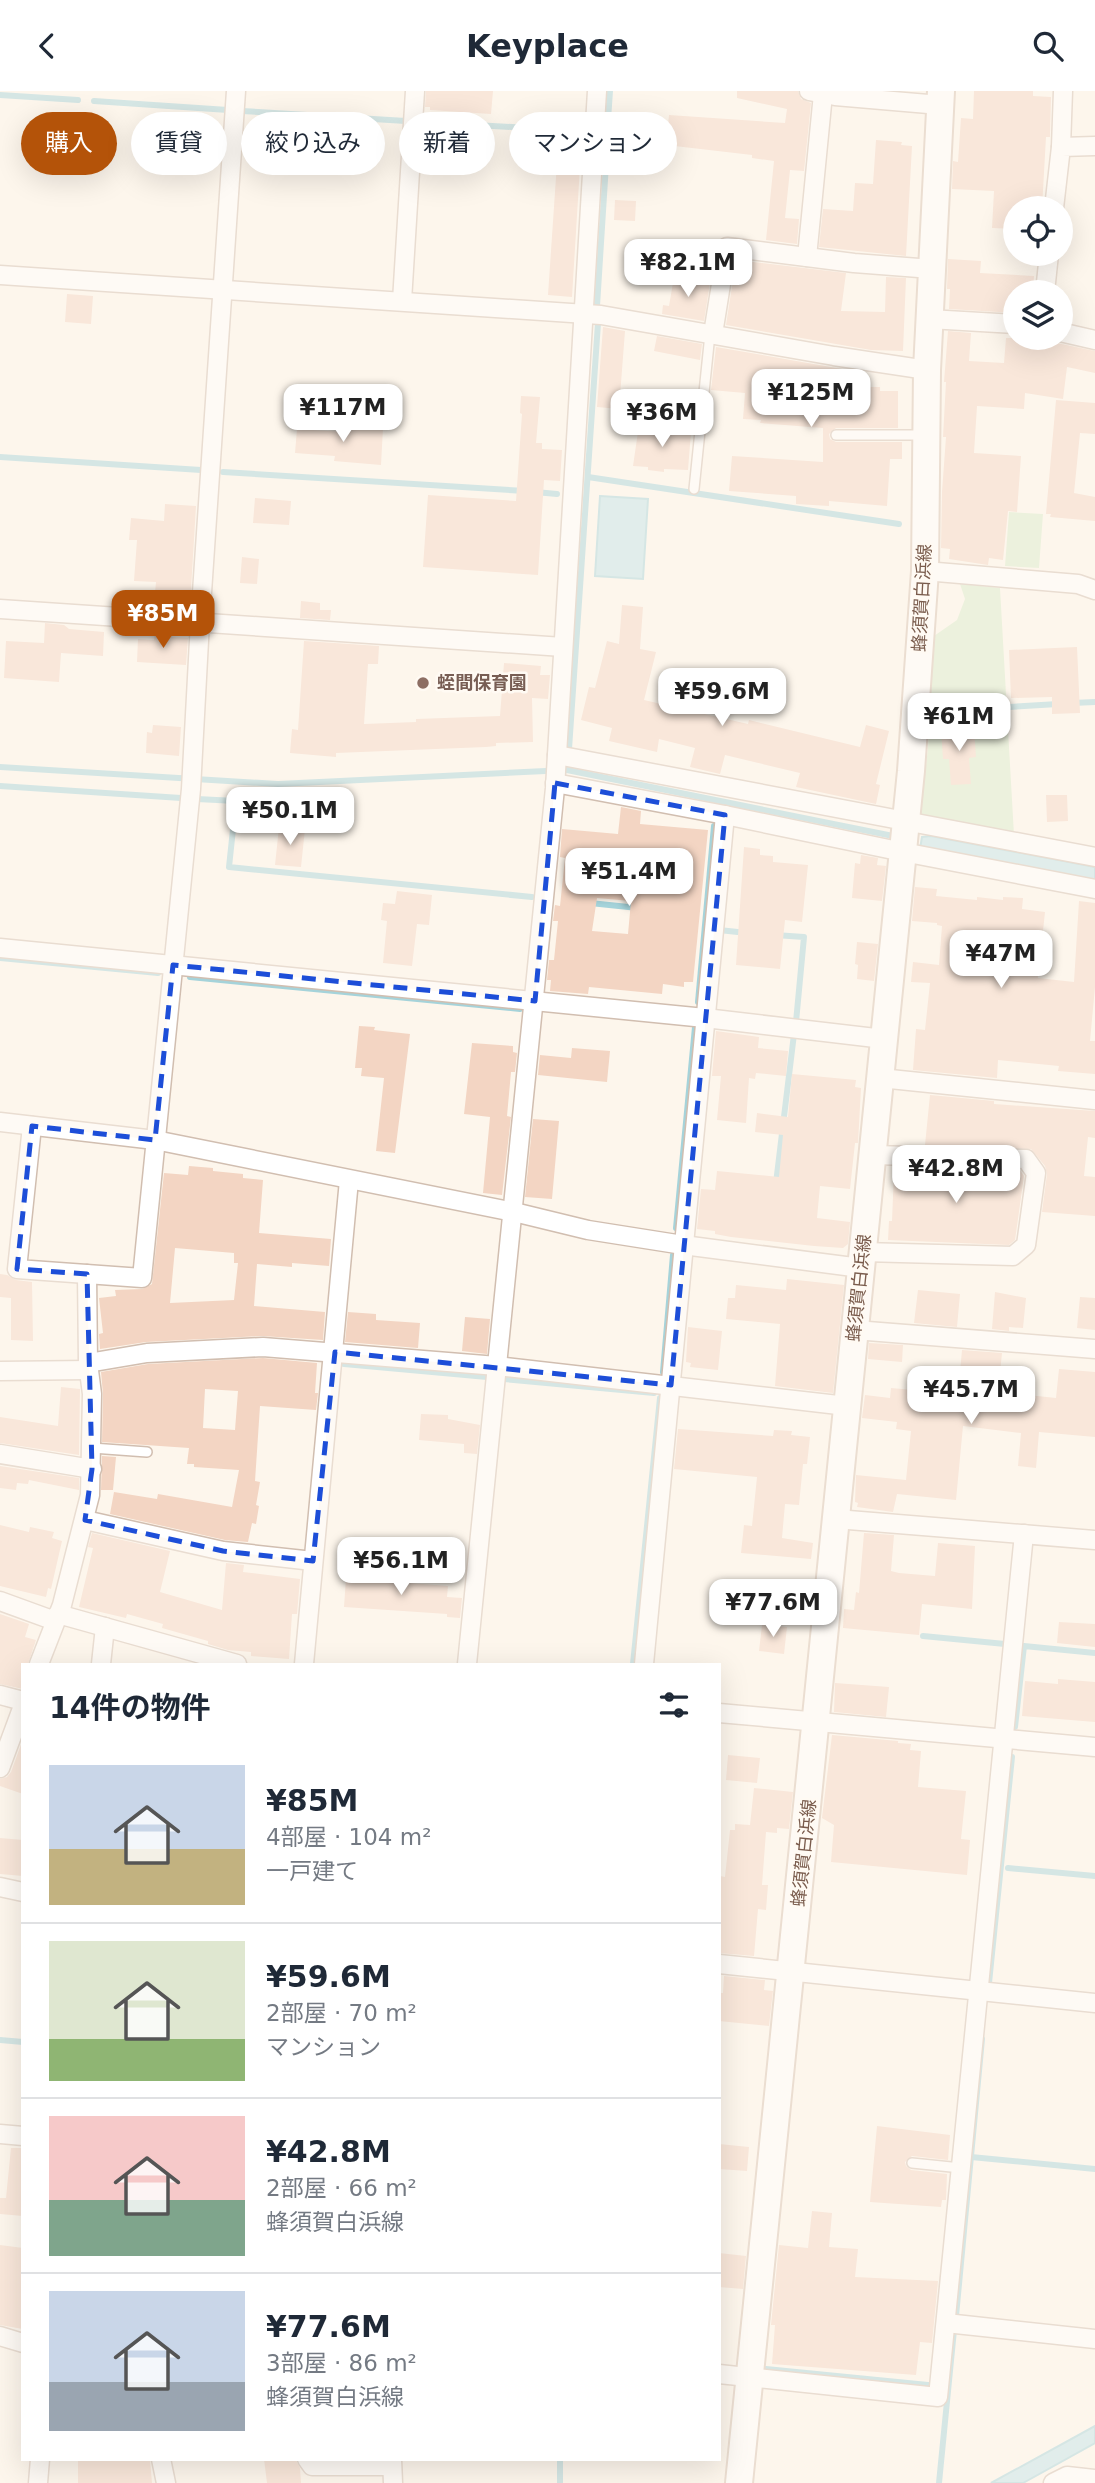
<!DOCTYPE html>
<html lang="ja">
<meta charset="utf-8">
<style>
:root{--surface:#fff;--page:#f6f6f7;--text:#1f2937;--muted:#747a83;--line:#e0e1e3;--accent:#b45309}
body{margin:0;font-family:"DejaVu Sans","Noto Sans JP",sans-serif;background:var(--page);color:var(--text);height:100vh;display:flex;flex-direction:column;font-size:26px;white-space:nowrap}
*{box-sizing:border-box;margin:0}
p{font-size:23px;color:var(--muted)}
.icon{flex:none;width:38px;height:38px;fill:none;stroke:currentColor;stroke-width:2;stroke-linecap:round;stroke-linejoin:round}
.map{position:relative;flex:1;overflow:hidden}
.details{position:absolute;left:21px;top:1572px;width:700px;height:798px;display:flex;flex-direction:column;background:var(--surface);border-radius:0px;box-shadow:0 7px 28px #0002}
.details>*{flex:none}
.guide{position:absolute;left:21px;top:21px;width:700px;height:63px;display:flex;gap:14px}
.fabs{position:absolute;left:1003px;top:105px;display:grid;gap:14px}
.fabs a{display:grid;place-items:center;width:70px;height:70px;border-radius:50%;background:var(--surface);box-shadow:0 7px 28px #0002;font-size:35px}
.price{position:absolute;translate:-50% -60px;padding:0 16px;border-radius:14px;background:#fff;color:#222;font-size:23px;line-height:46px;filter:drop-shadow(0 2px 4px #0008)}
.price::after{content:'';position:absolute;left:50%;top:42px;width:21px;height:16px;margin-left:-10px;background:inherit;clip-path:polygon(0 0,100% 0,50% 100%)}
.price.on{background:var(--accent);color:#fff}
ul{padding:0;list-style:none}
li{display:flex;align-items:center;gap:21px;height:175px;padding:0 28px}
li+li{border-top:2px solid var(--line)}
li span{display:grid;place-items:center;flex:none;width:196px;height:140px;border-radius:0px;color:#555}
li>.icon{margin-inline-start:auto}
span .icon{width:84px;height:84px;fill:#fffc;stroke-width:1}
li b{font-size:30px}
h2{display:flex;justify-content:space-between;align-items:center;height:84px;padding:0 28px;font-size:30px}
.chip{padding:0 24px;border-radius:32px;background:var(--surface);box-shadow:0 7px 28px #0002;font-size:24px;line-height:63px}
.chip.on{background:var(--accent);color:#fff}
header{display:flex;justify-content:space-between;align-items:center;height:91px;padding:0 28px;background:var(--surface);font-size:32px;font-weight:800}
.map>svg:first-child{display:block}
.green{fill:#d8ecc9}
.water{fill:#bfe3e8;stroke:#a5d3da;stroke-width:2}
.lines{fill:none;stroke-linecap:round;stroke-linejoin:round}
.stream{stroke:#a5d3da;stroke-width:6}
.building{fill:#f3d5c3;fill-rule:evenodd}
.service-casing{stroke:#d1beb0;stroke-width:12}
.minor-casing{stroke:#d1beb0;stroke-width:21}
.secondary-casing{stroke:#d6c0b0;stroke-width:30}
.service{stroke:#fff;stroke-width:9}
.minor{stroke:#fff;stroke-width:18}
.secondary{stroke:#fff;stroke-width:26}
.marked{fill:none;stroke:#1d4ed8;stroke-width:5;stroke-dasharray:14 9;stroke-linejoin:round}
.education-dot{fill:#8d6e63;stroke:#fffaf3;stroke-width:2.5}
.labels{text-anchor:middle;stroke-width:5;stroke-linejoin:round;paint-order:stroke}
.street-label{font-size:18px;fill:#7a5c4d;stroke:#fffaf3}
.education-label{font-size:18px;font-weight:bold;fill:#785e54;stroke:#fffaf3;text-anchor:start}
</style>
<header><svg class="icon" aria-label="back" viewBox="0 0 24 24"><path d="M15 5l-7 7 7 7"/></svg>Keyplace<svg class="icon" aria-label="search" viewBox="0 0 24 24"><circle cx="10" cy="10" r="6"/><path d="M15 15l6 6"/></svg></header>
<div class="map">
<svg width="1095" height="2392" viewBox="0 0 1095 2392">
<rect width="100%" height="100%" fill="#fdf6ec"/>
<g class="green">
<path d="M1009,421L1043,423L1039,477L1005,475Z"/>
<path d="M960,493L1000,497L1014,744L920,727L928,657L934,545L957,529L965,508Z"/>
</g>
<g class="water">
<path d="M600,405L648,408L643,488L595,485Z"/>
<path d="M931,745L1095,776V793L920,758L922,746Z"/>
<path d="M1095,2335V2352L1023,2392H991Z"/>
</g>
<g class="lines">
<g class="stream">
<path d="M0,4L78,9"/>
<path d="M94,10L228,19"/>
<path d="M242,20L406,30"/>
<path d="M422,31L582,40"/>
<path d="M606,57L610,0"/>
<path d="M597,215L606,73"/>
<path d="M0,366L201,379"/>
<path d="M223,381L525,400"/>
<path d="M588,386L899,433"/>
<path d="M535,401L557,403"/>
<path d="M1072,612L1095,611"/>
<path d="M1009,616L1058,613"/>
<path d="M569,658L598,232"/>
<path d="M0,676L278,693L567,679L898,746"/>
<path d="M0,695L181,707"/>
<path d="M197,708L236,710L229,776L532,806"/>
<path d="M590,812L638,817"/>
<path d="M719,839L747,842"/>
<path d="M775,844L804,846L796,931"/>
<path d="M0,867L158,882"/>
<path d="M190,886L520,918"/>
<path d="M698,911L714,735"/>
<path d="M776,1092L794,943"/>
<path d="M676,1137L695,936"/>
<path d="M344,1273L487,1286"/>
<path d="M663,1281L673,1164"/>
<path d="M504,1288L654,1302"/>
<path d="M923,1545L1005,1553"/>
<path d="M633,1573L660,1307"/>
<path d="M1015,1636L1024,1555L1095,1562"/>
<path d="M1008,1777L1095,1785"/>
<path d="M989,1892L1012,1666"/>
<path d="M0,1949L23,1951"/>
<path d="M971,2066L1095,2078"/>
<path d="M956,2225L982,1948"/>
<path d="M766,2278L928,2294"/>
<path d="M560,2392V2368"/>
<path d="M939,2392L954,2239"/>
</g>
</g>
<g class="building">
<path d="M426,0H493L491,23L430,19V16H425Z"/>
<path d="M737,0H798L801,8L811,12L804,80L790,79L785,127L799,128L797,153L766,149L774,70L752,67V64L666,54L669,24L785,32L787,18L737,7Z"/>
<path d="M974,0H1033V5L1051,6L1050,46H1046L1042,117H1015V138L992,137L994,100L952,98L953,70L958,71L961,27L973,28Z"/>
<path d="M876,49L902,51L901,54L912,55L906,165L819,156L823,118L853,120L855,92L873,93Z"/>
<path d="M558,57L581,59L572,206L548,204Z"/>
<path d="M615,109L636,110L635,130L614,129Z"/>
<path d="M948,168L981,170L980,182L1034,185L1033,201H1015V222L949,218L950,198H947Z"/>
<path d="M736,169L846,182L841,220L885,221L886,186L906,187L903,260L871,259L726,234Z"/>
<path d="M674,186L710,192L704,230L662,223L663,214L669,215Z"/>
<path d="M67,203L93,205L91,233L65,231Z"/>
<path d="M603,236L625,240L619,318L597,316Z"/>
<path d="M948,240L971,242L969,270L1004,272L1006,247H1051L1057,252L1095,260V282L1067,276L1063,308L1025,302L1024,318L977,315L974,362L1021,365L1017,421L1008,420L1003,469L989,467L988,474L949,468L950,458L941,457L942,401L946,346H943L946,291H944Z"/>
<path d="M657,245L702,253L700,269L654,260Z"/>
<path d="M716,256L848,279L845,296H880V300H898V337H836L829,343L830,348L836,351H902V368H890L887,415L829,410V415L796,413V405L729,400L732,365L823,371V337L760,332L761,329L743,328L745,302L711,299Z"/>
<path d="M521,305L540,306L536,352H542V358L562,359L560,390L544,389L538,484L423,476L428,404L516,410L522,323L520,322Z"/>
<path d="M1056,309L1095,312V343L1080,342L1074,402L1095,406V430L1050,426L1051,423H1046Z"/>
<path d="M346,334L383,337L381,374L334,370L335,365L295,362L297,338L345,341Z"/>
<path d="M639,334L691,341L688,379L664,378V381L648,379V376L633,375Z"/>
<path d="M255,407L291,410L289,434L253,432Z"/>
<path d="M165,413L196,415L190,515L174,514V518L156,517L157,513H154L156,491L134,490L137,449H129L131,427L164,430Z"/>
<path d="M242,466L259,468L257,493L240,492Z"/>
<path d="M301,510L320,512V519H331L330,529L300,527Z"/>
<path d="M622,514L643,516L640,558L656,561L644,609L748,633L749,629L860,656L866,634L889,640L876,693L880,694L876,713L796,696L800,682L725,664L720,683L690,676L695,657L659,648L657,661L609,650L612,637L581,629L589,596L595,597L607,550L619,553Z"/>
<path d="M45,532L64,534L69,538L104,541L103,565L61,562L59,591L4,587L6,550L44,552Z"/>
<path d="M155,540L172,541V546L188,547L186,574L137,571L138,548L154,549Z"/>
<path d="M304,550L379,555L378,573H368L364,633L416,631V628L500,625L504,572L541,575L540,584H550L548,608L532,607L533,651L496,652V655L486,656L336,662V666L290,662L292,638L298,639Z"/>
<path d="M1077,556L1080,622L1052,623V606L1011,607L1009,559Z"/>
<path d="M153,634L181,636L179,665L146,662L147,641L152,642Z"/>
<path d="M974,636L976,666L969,667L971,693L951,694L949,668H943L941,639Z"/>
<path d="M1046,704H1067L1068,730L1047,731Z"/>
<path d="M621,716L641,720L640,733L708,739L693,891H684V896L663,893L662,903L589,896L588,903L550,900L551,889H547L549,869H554L558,830H553L555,814L560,815L565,767L560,766L562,738L618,743ZM597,807L631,810L628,843L592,840Z"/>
<path d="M279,736L305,738L301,776L275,774Z"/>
<path d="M744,756L760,758V764L773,765V771L808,774L802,831L785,829L780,878L736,874Z"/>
<path d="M861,764L878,767L877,774L886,775L882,810L852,807L855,772L860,773Z"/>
<path d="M915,796L937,798L936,805L977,809V806L1003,809V806L1023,807L1022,818L1045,821L1038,887L1074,891L1079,810L1095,812V896L1090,950H1095V983L1058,980L1059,975L998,969L997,987L913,979L916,938L925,939L930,892L911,891L913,871L939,874L942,835L937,834V832L912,830Z"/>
<path d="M397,800L432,804L429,834L417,833L412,875L383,872L387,830L381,829L383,812L395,813Z"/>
<path d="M857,851L878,853L874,890L857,888L858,874L855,873Z"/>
<path d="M359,935L375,936L374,939L410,943L395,1062L376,1060L384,987L361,985L362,977H355Z"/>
<path d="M716,940L759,946L758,957L788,960L786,985L756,982L755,988L749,987L746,1032L717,1029L721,985H712Z"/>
<path d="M472,952L513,955V961L517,962L515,981H511L507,1025L511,1026L502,1104L483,1102L490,1026L464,1023Z"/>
<path d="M572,957L610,960L607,991L538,984L540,964L571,967Z"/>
<path d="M792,983L856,989L855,996L861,997L858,1052H855L850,1098L820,1095L817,1127L850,1131L848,1153L843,1157L814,1155L731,1146L715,1143V1140L697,1138L701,1098L715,1099L717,1080L779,1086L783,1044L755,1041L757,1022L788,1026Z"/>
<path d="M930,1004L994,1010V1013L1095,1020V1047L1088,1046L1084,1085L1095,1086V1125L1042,1121L1047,1083L1045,1075L1031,1058L925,1054Z"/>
<path d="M533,1028L559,1030L552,1108L525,1106Z"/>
<path d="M189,1075L213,1077V1080L243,1083V1087L263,1089L259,1142L331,1148L329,1175L292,1172V1176L257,1173L254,1215L325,1221L323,1249L262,1245L146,1251L100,1258L99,1243L103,1242L99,1207L116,1205L115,1199L142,1198L152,1193L164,1082L188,1084ZM175,1157L234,1162V1172H238L234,1209L170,1212Z"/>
<path d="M899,1076L1020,1079L1024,1085L1015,1149L1009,1154L888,1149L889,1130H892L894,1081H899Z"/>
<path d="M0,1183L7,1184L16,1189L32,1191L33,1250L11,1249V1207L0,1206Z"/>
<path d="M787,1188L844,1194L833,1302L775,1295L780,1233L726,1228L728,1207H735L736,1194L786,1199Z"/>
<path d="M918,1199L960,1203L957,1236L914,1232Z"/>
<path d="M995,1201L1026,1207L1023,1237L1009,1236V1240L992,1238Z"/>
<path d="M1080,1206L1095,1207V1239L1077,1237Z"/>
<path d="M348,1221L376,1223V1229L420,1232L418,1257L345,1251Z"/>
<path d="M465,1226L490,1228L487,1263L462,1260Z"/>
<path d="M688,1236L722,1240L718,1279L690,1276L691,1272L686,1271Z"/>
<path d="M869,1252L903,1254L902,1271L868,1268Z"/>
<path d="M962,1259L1002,1262L998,1301L1056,1307L1059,1278L1095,1281V1346L1039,1341L1036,1377L1018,1375L1021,1342L963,1335L956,1409L897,1403L893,1421L857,1416L858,1412L855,1411L856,1384L906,1389L911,1340L896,1338L897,1331L862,1327L865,1304L890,1307L891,1297L958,1303Z"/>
<path d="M263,1267L317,1272L315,1302H318L316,1319L260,1315L255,1390L260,1391L256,1414L259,1415L256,1433L252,1432L248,1451L225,1449L110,1423L114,1401L157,1408L158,1403L232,1416L239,1379L194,1376V1373H187L189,1357L102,1351L103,1303L101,1281L148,1273ZM205,1298L238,1300L235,1339L203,1337Z"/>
<path d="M61,1296L80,1298L79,1364L0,1352V1326L58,1335Z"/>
<path d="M421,1323L448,1324V1328L480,1334L477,1363L464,1362V1353L419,1349Z"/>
<path d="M678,1338L773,1345L774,1339L792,1340L791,1344L810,1346L807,1373H803L799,1414L785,1413L782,1447L813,1452L811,1468L741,1462L744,1434L752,1435L757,1386L674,1378Z"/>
<path d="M102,1365L116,1366L113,1399H101Z"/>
<path d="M0,1375L79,1387V1399L29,1389L28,1393L17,1392L16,1399L0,1397Z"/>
<path d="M0,1434L29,1441L30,1436L54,1441L52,1447L62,1450L51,1498L48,1497L46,1506L0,1495Z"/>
<path d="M92,1442L170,1460L160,1501L222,1519L226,1472L244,1474L243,1481L300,1488L297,1523H292L289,1568L251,1565V1561L228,1559L208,1553V1550L162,1537L163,1533L127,1523L126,1527L79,1516L93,1457L88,1456Z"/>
<path d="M864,1442L894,1444L891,1480L899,1482L935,1485L938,1452L975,1455L972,1518L922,1513L919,1544L843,1537L844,1518L854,1519L856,1501L859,1502Z"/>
<path d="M346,1487L448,1495L447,1506L462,1507L460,1527L447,1526V1523L344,1516Z"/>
<path d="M0,1523L29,1533L25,1546L36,1549L28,1573H23V1598L0,1593Z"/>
<path d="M1059,1531L1095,1533V1556L1057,1552Z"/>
<path d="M762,1534L787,1536L784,1563L759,1560Z"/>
<path d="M1058,1588L1095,1591V1631L1022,1625L1025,1590L1058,1593Z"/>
<path d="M835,1592L889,1596L886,1626L834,1621Z"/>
<path d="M832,1644L898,1650V1652L911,1653L910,1659L921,1660L918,1696L966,1700L961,1748L970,1749L967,1784L831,1771L834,1734L822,1727Z"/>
<path d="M23,1648V1703L0,1695V1688L7,1686L11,1681Z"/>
<path d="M728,1664L760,1667L757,1692L726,1689Z"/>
<path d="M754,1697L793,1701L789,1738L777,1737V1742L766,1741L762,1794H768L766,1819L758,1818L754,1865L719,1862V1794L720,1785L725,1786L730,1739H735V1733L750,1734Z"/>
<path d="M0,1747L23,1749V1785L0,1783Z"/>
<path d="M724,1885L765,1889L764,1899L773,1900L769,1935L719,1930V1902H723Z"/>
<path d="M877,2035L950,2044L948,2069L912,2065L905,2071L906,2075L911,2079L947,2083L946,2109H942L941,2116L870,2111Z"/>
<path d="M719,2053L749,2056L747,2080L719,2078Z"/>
<path d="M11,2057H23V2125L0,2123V2107H6Z"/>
<path d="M812,2120L832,2122L829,2156L858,2158L855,2186L938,2190L932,2252L920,2251L916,2284L772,2273L775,2234H771L779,2154L808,2157Z"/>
<path d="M0,2154L23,2157V2238L0,2234Z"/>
<path d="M719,2162L746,2165L743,2198L719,2196Z"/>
<path d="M78,2368L150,2369L152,2392H78Z"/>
<path d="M264,2368H280L281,2370L296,2369L300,2377L301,2392H267Z"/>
</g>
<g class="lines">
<defs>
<g id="service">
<path d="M836,344H925"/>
<path d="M694,398L710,243"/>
<path d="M92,1357L147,1361"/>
<path d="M912,2072L961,2077"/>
</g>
<g id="minor">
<path d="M809,0L835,5L940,14"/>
<path d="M1061,56L1063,0"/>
<path d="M1054,117L1061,56L1095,55"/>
<path d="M807,166L823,3"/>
<path d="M0,184L601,224L834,265L927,279"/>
<path d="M1045,201L1049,163"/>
<path d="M402,210L415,0"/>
<path d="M929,228L1015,233"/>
<path d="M1060,241L1095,249"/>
<path d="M713,243L727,156L854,172L932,178"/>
<path d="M925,480L1078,493L1095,499"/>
<path d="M0,518L563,556"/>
<path d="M557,664L1095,766"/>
<path d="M555,692L725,724L903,761L1095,798"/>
<path d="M0,857L705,927L884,948"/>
<path d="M880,987L1095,1009"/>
<path d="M0,1031L155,1049L514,1121L588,1139L683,1154L861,1177"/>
<path d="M32,1035L17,1178L142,1187L191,698L200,531L236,0"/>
<path d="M863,1161L1013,1165L1026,1154L1036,1082L1026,1068L873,1064"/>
<path d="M855,1239L1095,1258"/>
<path d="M88,1272L147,1262L263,1256L497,1275L847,1315"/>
<path d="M0,1280L89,1279"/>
<path d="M0,1363L92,1378"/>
<path d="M836,1428L1095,1449"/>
<path d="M85,1429L223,1460L313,1470"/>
<path d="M0,1510L55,1530"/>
<path d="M58,1523L237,1573"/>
<path d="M39,1573L62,1514L90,1404L92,1303L88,1272L87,1183"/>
<path d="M101,1573L105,1536"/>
<path d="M304,1573L349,1089"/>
<path d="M467,1573L555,697L597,0"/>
<path d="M644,1573L725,724"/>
<path d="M0,1604L23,1610"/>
<path d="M719,1622L1095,1656"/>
<path d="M0,1677L23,1615"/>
<path d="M0,1796L23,1801"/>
<path d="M719,1873L1095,1912"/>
<path d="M0,2043L23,2045"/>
<path d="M946,2232L1095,2248"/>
<path d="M0,2245L23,2252"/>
<path d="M719,2283L938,2306L1024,1443"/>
<path d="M161,2368L166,2392"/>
<path d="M307,2368L312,2375H391"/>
<path d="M392,2368L393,2392"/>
<path d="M38,2392L40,2368"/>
<path d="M1053,2392L1067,2385L1095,2388"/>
</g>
<path id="secondary" d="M739,2392L911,680L925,480L927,279L941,0"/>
</defs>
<use href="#service" class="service-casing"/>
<use href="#minor" class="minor-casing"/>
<use href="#secondary" class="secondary-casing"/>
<use href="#service" class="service"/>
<use href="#minor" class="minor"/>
<use href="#secondary" class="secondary"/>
</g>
<path d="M0 0H1095V2392H0ZM555,692L725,724L671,1294L335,1261L313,1470L223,1460L85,1429L92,1378L87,1183L17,1178L32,1035L155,1049L173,874L535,910Z" fill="#fdf6ec" fill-opacity=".55" fill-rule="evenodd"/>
<path class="marked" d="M555,692L725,724L671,1294L335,1261L313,1470L223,1460L85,1429L92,1378L87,1183L17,1178L32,1035L155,1049L173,874L535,910Z"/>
<circle class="education-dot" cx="423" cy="592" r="7"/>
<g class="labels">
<g class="street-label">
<text transform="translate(922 507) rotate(-87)" y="6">蜂須賀白浜線</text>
<text transform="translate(859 1197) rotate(-84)" y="6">蜂須賀白浜線</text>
<text transform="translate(804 1762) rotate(-84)" y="6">蜂須賀白浜線</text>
</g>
<g class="education-label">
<text x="437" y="598">蛭間保育園</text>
</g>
</g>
</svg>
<div class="fabs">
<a><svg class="icon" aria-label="locate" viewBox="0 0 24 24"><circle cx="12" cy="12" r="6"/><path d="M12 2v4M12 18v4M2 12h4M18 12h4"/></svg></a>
<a><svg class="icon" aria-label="layers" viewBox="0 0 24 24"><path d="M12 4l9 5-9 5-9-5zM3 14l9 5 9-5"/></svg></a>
</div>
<b class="price" style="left:688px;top:208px">¥82.1M</b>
<b class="price" style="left:811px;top:338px">¥125M</b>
<b class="price" style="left:343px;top:353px">¥117M</b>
<b class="price" style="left:662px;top:358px">¥36M</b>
<b class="price on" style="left:163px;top:559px">¥85M</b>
<b class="price" style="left:722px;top:637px">¥59.6M</b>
<b class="price" style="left:959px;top:662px">¥61M</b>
<b class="price" style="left:290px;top:756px">¥50.1M</b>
<b class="price" style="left:629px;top:817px">¥51.4M</b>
<b class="price" style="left:1001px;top:899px">¥47M</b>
<b class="price" style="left:956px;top:1114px">¥42.8M</b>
<b class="price" style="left:971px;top:1335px">¥45.7M</b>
<b class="price" style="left:401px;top:1506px">¥56.1M</b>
<b class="price" style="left:773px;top:1548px">¥77.6M</b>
<div class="guide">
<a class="chip on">購入</a>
<a class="chip">賃貸</a>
<a class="chip">絞り込み</a>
<a class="chip">新着</a>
<a class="chip">マンション</a>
</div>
<section class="details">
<h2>14件の物件<svg class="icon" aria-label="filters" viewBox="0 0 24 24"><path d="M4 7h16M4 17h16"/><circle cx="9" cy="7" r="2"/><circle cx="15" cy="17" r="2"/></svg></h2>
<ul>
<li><span style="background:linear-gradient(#c9d6e8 60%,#c2b280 0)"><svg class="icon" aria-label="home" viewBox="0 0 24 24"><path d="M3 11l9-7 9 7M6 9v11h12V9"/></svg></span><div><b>¥85M</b><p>4部屋 · 104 m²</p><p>一戸建て</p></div></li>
<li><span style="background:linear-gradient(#dfe7d0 70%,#8fb573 0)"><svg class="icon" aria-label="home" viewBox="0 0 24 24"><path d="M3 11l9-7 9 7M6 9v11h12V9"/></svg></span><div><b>¥59.6M</b><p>2部屋 · 70 m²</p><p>マンション</p></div></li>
<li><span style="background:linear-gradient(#f6c9c9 60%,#7fa58c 0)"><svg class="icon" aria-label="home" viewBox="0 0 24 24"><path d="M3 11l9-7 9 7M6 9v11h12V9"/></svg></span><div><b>¥42.8M</b><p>2部屋 · 66 m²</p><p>蜂須賀白浜線</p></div></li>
<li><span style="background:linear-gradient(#c9d6e8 65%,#9aa5b1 0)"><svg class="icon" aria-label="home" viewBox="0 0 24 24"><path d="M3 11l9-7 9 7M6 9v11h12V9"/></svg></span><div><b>¥77.6M</b><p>3部屋 · 86 m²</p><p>蜂須賀白浜線</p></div></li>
</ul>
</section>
</div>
